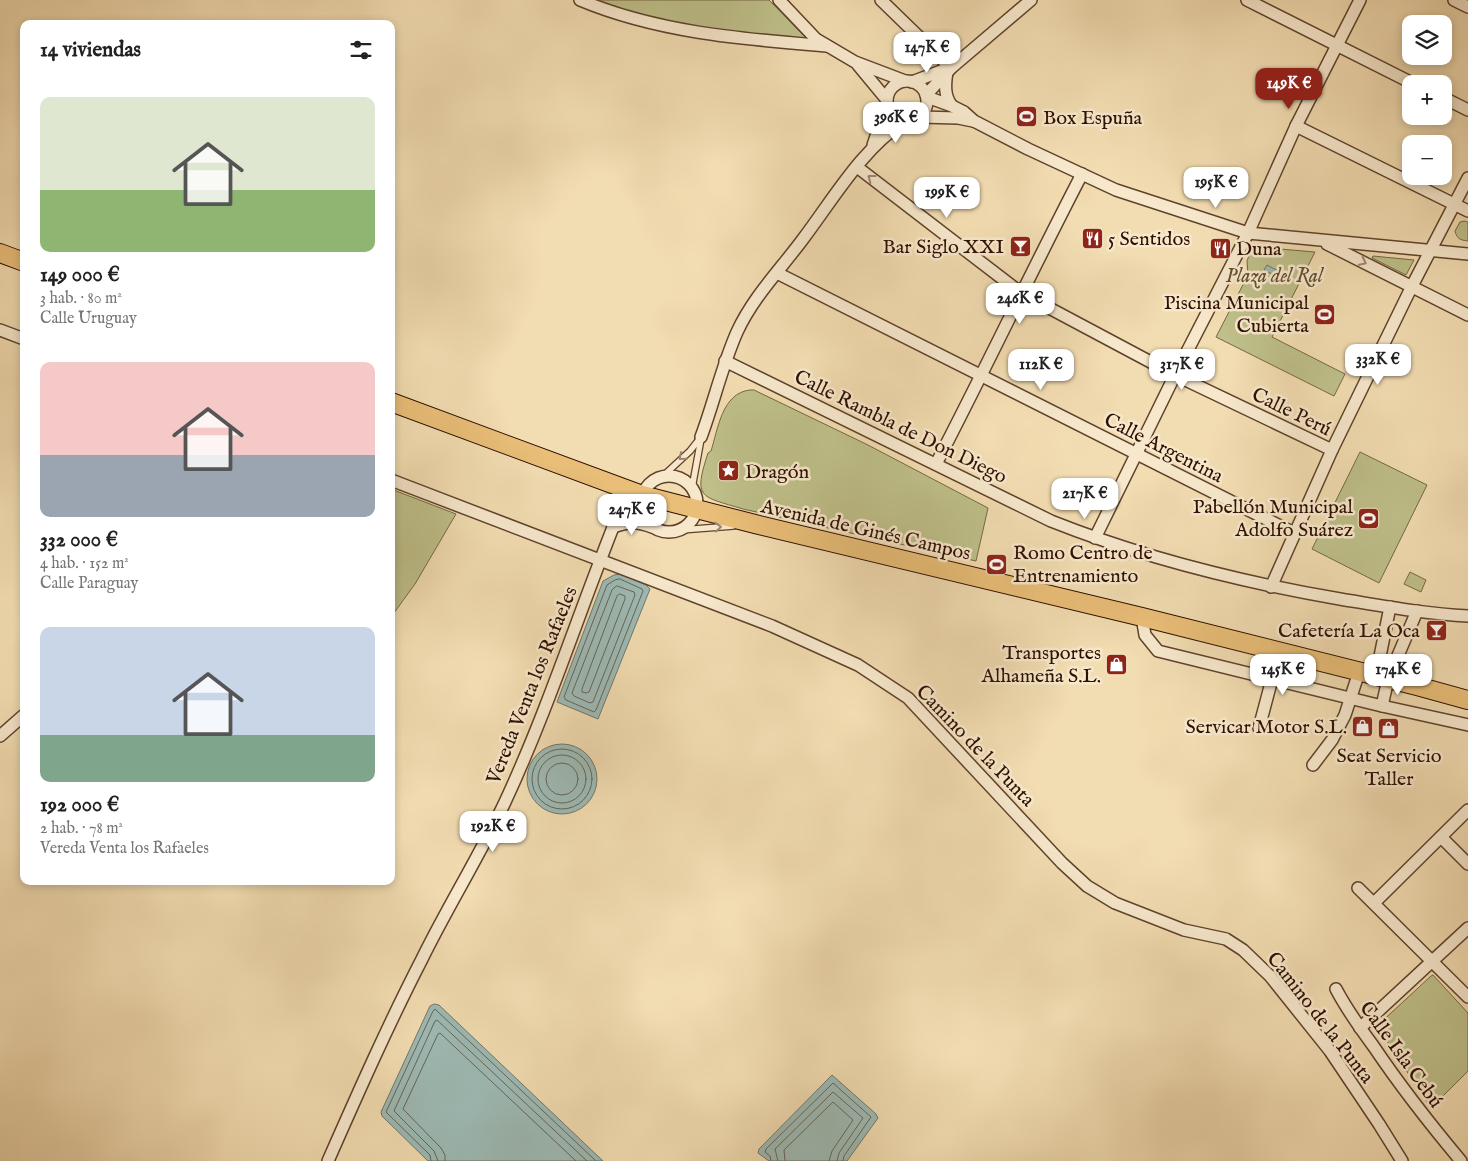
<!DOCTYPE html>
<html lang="es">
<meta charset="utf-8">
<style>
:root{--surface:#fff;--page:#f2f2f2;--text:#222;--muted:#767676;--accent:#8f2418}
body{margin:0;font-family:"IM FELL English",serif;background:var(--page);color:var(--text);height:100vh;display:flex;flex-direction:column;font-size:19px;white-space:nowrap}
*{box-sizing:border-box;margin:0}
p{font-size:16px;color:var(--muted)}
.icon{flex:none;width:28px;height:28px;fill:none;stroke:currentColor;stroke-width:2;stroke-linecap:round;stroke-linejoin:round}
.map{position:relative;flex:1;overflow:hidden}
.side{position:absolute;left:20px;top:20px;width:375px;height:865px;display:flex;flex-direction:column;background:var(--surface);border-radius:10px;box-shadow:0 2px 8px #0003}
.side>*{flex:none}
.fabs{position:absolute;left:1402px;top:15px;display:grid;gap:10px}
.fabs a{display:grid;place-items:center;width:50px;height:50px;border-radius:10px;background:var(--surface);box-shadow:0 2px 8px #0003;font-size:25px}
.price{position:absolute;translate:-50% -42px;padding:0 11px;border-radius:10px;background:#fff;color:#222;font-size:16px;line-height:32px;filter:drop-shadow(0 1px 2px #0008)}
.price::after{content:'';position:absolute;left:50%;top:30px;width:15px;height:11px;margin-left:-8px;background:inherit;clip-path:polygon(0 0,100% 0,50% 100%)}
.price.current{background:var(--accent);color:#fff}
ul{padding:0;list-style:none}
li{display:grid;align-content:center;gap:10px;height:265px;padding:0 20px}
li span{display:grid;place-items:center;height:155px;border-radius:10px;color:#555}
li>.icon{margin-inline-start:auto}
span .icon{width:90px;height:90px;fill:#fffc;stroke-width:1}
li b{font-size:21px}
h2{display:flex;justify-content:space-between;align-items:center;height:60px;padding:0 20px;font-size:21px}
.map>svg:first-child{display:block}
.green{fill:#bebf89;stroke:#766744}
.water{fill:#9dbab4;stroke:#71766c}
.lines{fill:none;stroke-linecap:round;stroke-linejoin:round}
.shore{stroke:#66645a;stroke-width:1}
.service-casing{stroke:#5f422c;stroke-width:8}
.minor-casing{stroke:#5f422c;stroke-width:14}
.primary-casing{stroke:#2e0f00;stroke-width:20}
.service{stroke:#f7e8cc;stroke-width:5.5}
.minor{stroke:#f7e8cc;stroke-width:11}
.primary{stroke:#e9be78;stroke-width:18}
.oneway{stroke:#9d8670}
.labels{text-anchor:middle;stroke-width:5;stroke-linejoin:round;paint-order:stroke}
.poi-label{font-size:20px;fill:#2e0f00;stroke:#f7e8cc;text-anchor:end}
.park-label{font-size:20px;font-style:italic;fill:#604d30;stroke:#f7e8cc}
.street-label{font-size:20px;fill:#2e0f00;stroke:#f7e8cc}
</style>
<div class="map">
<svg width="1468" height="1161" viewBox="0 0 1468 1161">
<rect width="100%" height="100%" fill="#f2dcb1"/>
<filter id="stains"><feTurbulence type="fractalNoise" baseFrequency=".004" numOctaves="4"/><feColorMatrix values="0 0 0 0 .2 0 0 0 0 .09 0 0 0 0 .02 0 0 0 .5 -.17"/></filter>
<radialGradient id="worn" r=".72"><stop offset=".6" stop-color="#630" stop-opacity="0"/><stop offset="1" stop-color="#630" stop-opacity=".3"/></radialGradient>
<g class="green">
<path d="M593,0H769L805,37L802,40C731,32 661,26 593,0Z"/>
<path d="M1464,221L1468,222V241C1460,240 1457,239 1455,231L1460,222Z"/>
<path d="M1257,247L1315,252L1272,337L1345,374L1334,396L1216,337L1248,275L1247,261L1252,248Z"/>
<path d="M1373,256L1414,260L1406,275L1372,258Z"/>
<path d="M750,390H754L868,445L988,508L976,561L743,509C700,496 693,499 708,453L711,451C718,429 722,393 750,390Z"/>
<path d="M1360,452L1427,485L1379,583L1312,549Z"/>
<path d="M391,489L456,514L415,584L391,617Z"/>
<path d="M1410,572L1426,580L1421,592L1404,584Z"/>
<path d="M1433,975L1468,1013V1071L1431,1108L1379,1029L1378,1025L1431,976Z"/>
</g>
<g class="water">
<path d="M1267,265L1282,273L1280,278L1264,270Z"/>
<path d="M621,574L646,585L650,589L598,719L557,702L603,581L614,575Z"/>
<circle cx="562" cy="779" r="35"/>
<path d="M434,1004L439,1005L603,1161H428L382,1116L381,1112L430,1006Z"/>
<path d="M832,1075L876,1114L878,1118L847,1161H769L758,1153L759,1149Z"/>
</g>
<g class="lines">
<g class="shore">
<path d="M620,579L642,589L643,591L596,710L594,712L566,700L564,697L607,585L615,580Z"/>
<path d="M617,586L634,592L635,595L593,702L590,703L574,696L572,693L612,590Z"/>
<path d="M620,594L625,596V599L589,692L586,693L582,692V689L617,596Z"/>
<circle cx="562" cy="779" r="30"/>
<circle cx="562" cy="779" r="24"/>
<circle cx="562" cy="779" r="16"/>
<path d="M431,1161L430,1155L386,1112L433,1011L435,1009L596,1161"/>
<path d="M438,1161L434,1151L394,1111L435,1021L437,1020L587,1161"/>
<path d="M445,1161V1155L441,1148L403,1109L438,1034L440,1033L576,1161"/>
<path d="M771,1161L770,1156L765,1152L766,1149L833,1083L871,1117L844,1156L843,1161"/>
<path d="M778,1161L775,1149L833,1092L863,1118L839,1153L837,1161"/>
<path d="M785,1161L784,1150L833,1102L853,1120L832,1151L829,1161"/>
</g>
<defs>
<g id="service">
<path d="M662,477L690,451L701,437"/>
<path d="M692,488L701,439"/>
<path d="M681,530L733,526"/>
</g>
<g id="minor">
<path d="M580,0C659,33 743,39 827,46"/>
<path d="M779,0L816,39L855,62L905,81"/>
<path d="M881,0L951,68"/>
<path d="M1247,0L1414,84"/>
<path d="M1454,0L1468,7"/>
<path d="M858,65L887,100"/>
<path d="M947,72C945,84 944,96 952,106"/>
<circle cx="907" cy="101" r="20"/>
<path d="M912,82L949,68"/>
<path d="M926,95L951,68L1031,0"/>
<path d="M927,97L952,106L964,112L974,121L1028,149L1116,190L1248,233L1468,254"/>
<path d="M1444,98L1468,110"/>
<path d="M920,117L958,118L973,121"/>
<path d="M1296,126L1468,211"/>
<path d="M873,145L887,104"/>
<path d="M857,167L1021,293L1175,375L1332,450"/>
<path d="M1327,244L1468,315"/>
<path d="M777,273L1294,533"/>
<path d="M0,330L24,339"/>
<path d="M725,361L1051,521C1144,558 1241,582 1340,599C1383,606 1425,614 1468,616"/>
<path d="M701,437C714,402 722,366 737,332C753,297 780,270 803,239C834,198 861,150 905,121"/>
<path d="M936,464C986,368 1032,270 1082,174"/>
<circle cx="669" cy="504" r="28"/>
<path d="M391,480L772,626L858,665L908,698L1062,863L1087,886L1115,903L1184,930L1226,939L1243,950L1270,976L1330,1051L1379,1124L1402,1161"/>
<path d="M613,527C629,522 635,521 652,527"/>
<path d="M1095,538L1175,375L1248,233L1296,126L1360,0"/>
<path d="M1271,587L1332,450L1412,286L1468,178"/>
<path d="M1142,617L1145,635L1158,651L1382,706L1468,725"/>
<path d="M1376,676L1390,607"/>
<path d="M1382,706L1388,679L1417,611"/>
<path d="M1259,728L1272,679"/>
<path d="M0,736L24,715"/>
<path d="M1313,765L1332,740L1345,715L1359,672"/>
<path d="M1441,837L1468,864"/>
<path d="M1358,888L1468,997"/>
<path d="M1374,903L1468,810"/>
<path d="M1336,989C1347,1010 1360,1028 1374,1047C1401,1087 1430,1124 1461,1161"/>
<path d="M1360,1028L1468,928"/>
<path d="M328,1161C358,1093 388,1025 422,959C448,906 480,855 505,802C552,701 585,593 628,490"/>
</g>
<g id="primary">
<path d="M0,253L24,262"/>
<path d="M391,402L642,495L755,524L1142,617L1417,686L1468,700"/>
</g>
</defs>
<use href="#service" class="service-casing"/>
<use href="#minor" class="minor-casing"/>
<use href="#primary" class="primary-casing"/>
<use href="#service" class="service"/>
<use href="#minor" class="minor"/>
<use href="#primary" class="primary"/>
</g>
<defs><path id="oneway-chevron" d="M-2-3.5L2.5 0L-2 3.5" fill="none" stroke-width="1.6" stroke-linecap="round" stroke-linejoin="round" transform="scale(1.25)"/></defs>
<g class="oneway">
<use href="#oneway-chevron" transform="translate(871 178) rotate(-143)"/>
<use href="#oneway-chevron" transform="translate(1363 262) rotate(26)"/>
<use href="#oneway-chevron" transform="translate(682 457) rotate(140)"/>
<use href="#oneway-chevron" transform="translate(718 527) rotate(-4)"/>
</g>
<defs>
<symbol id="stadium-square" viewBox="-11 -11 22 22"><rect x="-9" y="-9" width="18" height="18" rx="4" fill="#8f2418" stroke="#f7e8cc"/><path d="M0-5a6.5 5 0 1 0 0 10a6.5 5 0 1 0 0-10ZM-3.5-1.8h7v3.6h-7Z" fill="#fff"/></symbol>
<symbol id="restaurant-square" viewBox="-11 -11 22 22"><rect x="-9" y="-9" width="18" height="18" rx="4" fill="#8f2418" stroke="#f7e8cc"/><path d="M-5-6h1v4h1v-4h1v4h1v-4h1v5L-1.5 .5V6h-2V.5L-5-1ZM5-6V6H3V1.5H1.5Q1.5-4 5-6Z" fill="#fff"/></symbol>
<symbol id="bar-square" viewBox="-11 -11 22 22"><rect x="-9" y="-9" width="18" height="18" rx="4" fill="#8f2418" stroke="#f7e8cc"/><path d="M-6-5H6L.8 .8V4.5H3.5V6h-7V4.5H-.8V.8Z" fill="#fff"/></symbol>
<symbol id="sight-square" viewBox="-11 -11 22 22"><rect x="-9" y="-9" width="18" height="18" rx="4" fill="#8f2418" stroke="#f7e8cc"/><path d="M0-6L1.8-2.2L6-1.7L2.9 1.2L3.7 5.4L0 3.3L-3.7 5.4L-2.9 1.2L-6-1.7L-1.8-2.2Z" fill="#fff"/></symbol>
<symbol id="shop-square" viewBox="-11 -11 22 22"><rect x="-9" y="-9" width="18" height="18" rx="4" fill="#8f2418" stroke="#f7e8cc"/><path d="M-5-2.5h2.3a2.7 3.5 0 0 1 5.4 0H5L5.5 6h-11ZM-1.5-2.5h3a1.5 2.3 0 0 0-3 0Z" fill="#fff"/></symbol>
</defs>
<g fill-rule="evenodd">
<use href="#stadium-square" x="1014" y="104" width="25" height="25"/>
<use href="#restaurant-square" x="1080" y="226" width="25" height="25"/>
<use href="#bar-square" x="1008" y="234" width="25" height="25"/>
<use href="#restaurant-square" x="1208" y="236" width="25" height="25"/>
<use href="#stadium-square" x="1312" y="302" width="25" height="25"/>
<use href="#sight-square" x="716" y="458" width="25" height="25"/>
<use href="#stadium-square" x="1356" y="506" width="25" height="25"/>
<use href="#stadium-square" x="984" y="552" width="25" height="25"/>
<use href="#bar-square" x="1424" y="618" width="25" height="25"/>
<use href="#shop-square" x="1104" y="652" width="25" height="25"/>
<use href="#shop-square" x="1350" y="714" width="25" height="25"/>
<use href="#shop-square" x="1376" y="716" width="25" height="25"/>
</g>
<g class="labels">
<g class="poi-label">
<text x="1043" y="124" text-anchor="start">Box Espuña</text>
<text x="1108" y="245" text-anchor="start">5 Sentidos</text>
<text x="1004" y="253">Bar Siglo XXI</text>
<text x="1236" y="255" text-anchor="start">Duna</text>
<text x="1309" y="309">Piscina Municipal<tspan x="1309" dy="23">Cubierta</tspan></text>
<text x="745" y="478" text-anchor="start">Dragón</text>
<text x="1353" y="513">Pabellón Municipal<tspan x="1353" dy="23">Adolfo Suárez</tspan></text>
<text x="1013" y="559" text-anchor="start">Romo Centro de<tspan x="1013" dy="23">Entrenamiento</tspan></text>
<text x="1420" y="637">Cafetería La Oca</text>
<text x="1101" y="659">Transportes<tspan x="1101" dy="23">Alhameña S.L.</tspan></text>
<text x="1347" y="733">Servicar Motor S.L.</text>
<text x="1389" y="762" text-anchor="middle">Seat Servicio<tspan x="1389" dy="23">Taller</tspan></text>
</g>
<g class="park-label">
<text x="1274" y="282">Plaza del Ral</text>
</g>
<g class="street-label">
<text transform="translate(1292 411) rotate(26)" y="7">Calle Perú</text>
<text transform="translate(901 426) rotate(26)" y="7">Calle Rambla de Don Diego</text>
<text transform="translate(1164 447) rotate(27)" y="7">Calle Argentina</text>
<text transform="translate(866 529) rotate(13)" y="7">Avenida de Ginés Campos</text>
<text transform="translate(531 685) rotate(-68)" y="7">Vereda Venta los Rafaeles</text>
<text transform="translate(976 745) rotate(46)" y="7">Camino de la Punta</text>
<text transform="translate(1321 1017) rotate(52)" y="7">Camino de la Punta</text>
<text transform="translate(1402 1054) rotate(54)" y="7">Calle Isla Cebú</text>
</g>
</g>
<rect width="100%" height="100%" filter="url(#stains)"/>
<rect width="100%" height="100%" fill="url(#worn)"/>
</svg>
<div class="fabs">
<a><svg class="icon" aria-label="layers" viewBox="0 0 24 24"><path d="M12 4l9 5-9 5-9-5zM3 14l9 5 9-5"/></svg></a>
<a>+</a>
<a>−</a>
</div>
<b class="price" style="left:927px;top:74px">147K €</b>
<b class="price current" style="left:1289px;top:110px">149K €</b>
<b class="price" style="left:896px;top:144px">396K €</b>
<b class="price" style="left:1216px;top:209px">195K €</b>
<b class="price" style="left:947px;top:219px">199K €</b>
<b class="price" style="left:1020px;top:325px">246K €</b>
<b class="price" style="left:1378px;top:386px">332K €</b>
<b class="price" style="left:1041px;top:391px">112K €</b>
<b class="price" style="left:1182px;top:391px">317K €</b>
<b class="price" style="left:1085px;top:520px">217K €</b>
<b class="price" style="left:632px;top:536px">247K €</b>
<b class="price" style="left:1283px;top:696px">145K €</b>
<b class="price" style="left:1398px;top:696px">174K €</b>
<b class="price" style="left:493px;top:853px">192K €</b>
<section class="side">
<h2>14 viviendas<svg class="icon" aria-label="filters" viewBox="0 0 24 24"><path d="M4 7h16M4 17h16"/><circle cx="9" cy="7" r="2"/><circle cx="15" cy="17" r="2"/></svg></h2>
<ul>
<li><span style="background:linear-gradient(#dfe7d0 60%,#8fb573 0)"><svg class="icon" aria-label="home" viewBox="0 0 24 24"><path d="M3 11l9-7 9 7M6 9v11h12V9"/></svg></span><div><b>149 000 €</b><p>3 hab. · 80 m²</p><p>Calle Uruguay</p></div></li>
<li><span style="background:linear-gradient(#f6c9c9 60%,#9aa5b1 0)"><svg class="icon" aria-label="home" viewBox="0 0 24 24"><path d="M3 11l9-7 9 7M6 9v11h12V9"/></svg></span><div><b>332 000 €</b><p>4 hab. · 152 m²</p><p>Calle Paraguay</p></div></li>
<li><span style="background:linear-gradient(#c9d6e8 70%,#7fa58c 0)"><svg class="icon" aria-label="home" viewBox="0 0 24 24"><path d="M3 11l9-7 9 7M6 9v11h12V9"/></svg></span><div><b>192 000 €</b><p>2 hab. · 78 m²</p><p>Vereda Venta los Rafaeles</p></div></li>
</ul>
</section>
</div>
